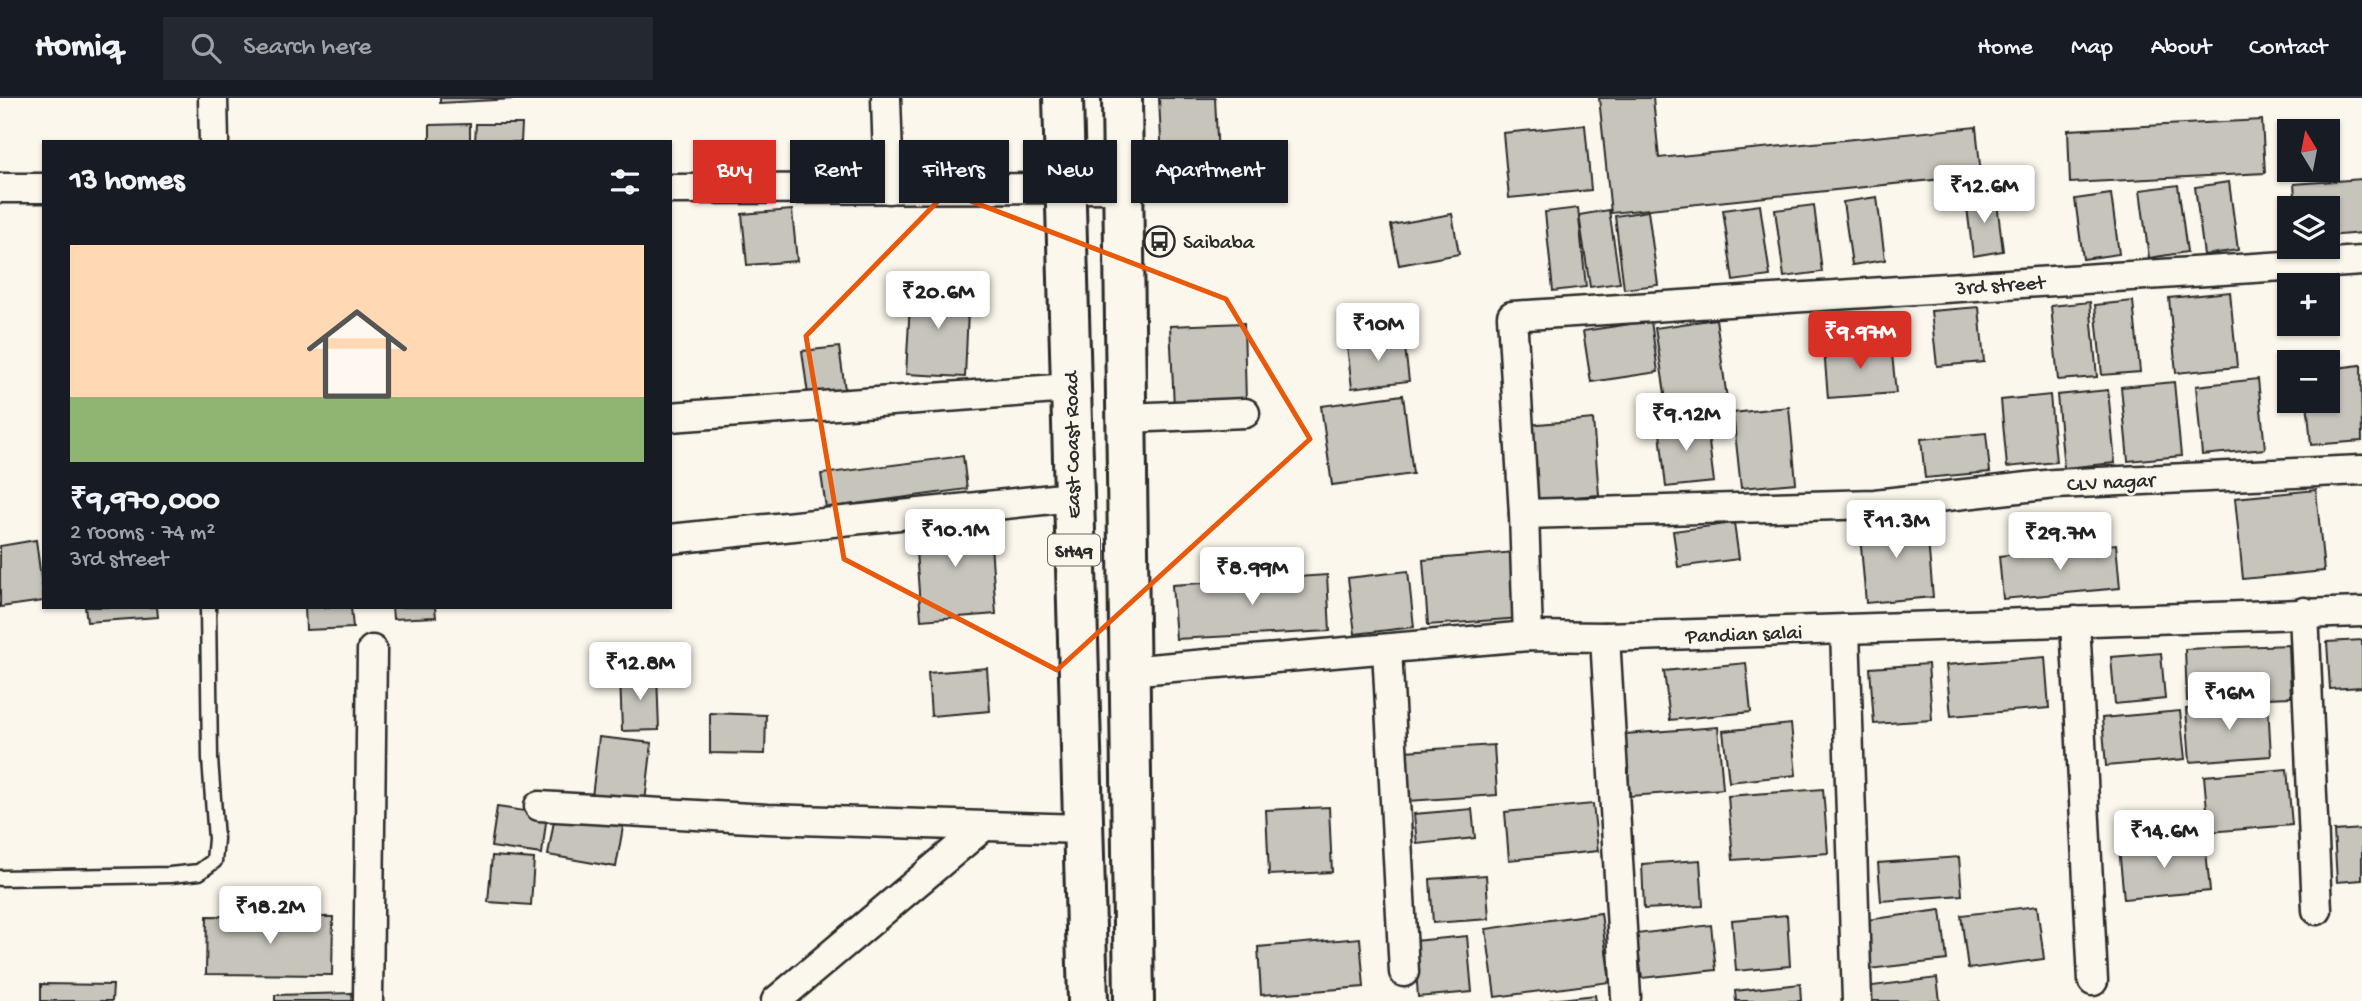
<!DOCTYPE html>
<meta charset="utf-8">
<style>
:root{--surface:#171b24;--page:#242831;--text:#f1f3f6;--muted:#9ea1a6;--line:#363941;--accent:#d93025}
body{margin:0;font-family:"Gochi Hand",sans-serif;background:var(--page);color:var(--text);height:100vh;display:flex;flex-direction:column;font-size:26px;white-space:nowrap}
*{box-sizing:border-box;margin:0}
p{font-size:23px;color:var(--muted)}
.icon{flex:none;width:38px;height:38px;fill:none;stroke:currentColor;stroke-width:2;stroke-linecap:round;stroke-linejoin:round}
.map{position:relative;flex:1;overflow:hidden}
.details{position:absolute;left:42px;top:42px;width:630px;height:469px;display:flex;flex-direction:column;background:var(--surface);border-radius:0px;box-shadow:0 2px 5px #0004}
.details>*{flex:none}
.guide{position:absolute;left:693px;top:42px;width:665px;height:63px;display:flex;gap:14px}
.needle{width:46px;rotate:350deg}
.buttons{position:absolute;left:2277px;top:21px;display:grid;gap:14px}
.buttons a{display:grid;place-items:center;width:63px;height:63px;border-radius:0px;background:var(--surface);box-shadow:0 2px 5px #0004;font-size:35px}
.price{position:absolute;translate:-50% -60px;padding:0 16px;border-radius:7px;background:#fff;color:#222;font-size:23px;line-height:46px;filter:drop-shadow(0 2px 4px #0008)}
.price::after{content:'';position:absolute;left:50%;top:42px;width:21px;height:16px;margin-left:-10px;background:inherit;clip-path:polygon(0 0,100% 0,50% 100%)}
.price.on{background:var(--accent);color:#fff}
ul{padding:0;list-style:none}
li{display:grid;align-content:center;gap:14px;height:371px;padding:0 28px}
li+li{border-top:2px solid var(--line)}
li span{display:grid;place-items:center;height:217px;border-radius:0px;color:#555}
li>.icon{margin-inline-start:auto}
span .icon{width:126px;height:126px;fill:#fffc;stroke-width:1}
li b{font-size:30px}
h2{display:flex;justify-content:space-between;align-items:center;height:84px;padding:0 28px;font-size:30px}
.chip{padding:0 24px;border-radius:0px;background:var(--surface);box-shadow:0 2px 5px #0004;font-size:24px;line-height:63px}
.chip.on{background:var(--accent);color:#fff}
header{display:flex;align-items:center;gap:42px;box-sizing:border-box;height:98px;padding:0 35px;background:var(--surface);border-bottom:2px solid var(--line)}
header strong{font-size:33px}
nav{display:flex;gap:38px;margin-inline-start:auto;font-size:24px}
.search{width:490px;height:63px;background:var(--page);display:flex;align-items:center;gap:18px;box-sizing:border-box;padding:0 24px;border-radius:0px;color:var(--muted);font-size:26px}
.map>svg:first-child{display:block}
.building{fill:#c7c4bc;stroke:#2b2b2b;stroke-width:2}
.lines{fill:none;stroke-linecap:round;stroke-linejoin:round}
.lane-casing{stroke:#2b2b2b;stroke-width:19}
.street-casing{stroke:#2b2b2b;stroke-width:33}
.primary-casing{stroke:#2b2b2b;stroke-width:44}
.lane{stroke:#fbf7ec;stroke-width:14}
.street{stroke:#fbf7ec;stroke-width:28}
.primary{stroke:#fbf7ec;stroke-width:38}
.marked{fill:none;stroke:#e8590c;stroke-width:5;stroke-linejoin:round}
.labels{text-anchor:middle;stroke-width:5;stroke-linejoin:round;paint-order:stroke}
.shield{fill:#fbf7ec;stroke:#696865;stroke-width:2}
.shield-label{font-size:19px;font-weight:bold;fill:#2b2b2b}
.poi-label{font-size:21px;fill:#2b2b2b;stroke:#fbf7ec;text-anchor:start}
.street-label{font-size:21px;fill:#2b2b2b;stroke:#fbf7ec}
</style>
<header>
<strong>Homiq</strong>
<div class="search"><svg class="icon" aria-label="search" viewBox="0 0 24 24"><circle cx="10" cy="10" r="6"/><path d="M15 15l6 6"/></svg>Search here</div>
<nav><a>Home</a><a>Map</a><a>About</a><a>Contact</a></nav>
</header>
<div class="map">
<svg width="2362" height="903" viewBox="0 0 2362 903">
<rect width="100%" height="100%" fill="#fbf7ec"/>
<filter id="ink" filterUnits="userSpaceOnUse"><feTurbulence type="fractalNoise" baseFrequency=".0143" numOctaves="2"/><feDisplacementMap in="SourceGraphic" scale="14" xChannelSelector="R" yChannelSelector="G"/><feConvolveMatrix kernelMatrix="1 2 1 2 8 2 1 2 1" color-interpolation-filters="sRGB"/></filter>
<g filter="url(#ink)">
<g class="building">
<path d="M440,0H514V1L440,5Z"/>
<path d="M1159,0H1215L1218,60L1162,63Z"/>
<path d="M1599,0H1653L1659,60L1976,29L1981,77L1611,115Z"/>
<path d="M2262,22L2265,75L2070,85L2068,32Z"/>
<path d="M470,26V44H430V27Z"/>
<path d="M476,26H522L521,44H475Z"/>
<path d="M1585,27L1591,92L1509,100L1503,35Z"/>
<path d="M2362,81V135L2328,138V110H2296L2294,86Z"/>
<path d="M2229,84L2238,152L2204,157L2195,89Z"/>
<path d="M2178,87L2187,154L2149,160L2140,92Z"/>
<path d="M2111,96L2119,156L2083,161L2075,101Z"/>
<path d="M1996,97L2003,153L1973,158L1966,101Z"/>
<path d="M1877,99L1885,162L1852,167L1843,104Z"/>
<path d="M1760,107L1770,178L1733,183L1723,112Z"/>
<path d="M1814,107L1822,174L1784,179L1775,112Z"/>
<path d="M1578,110L1586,189L1553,193L1545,114Z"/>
<path d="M792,112L797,163L747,167L742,116Z"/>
<path d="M1609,112L1620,185L1590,189L1579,117Z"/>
<path d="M1648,113L1658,187L1624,191L1615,118Z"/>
<path d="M1452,116L1459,156L1399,167L1391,127Z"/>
<path d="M911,187L969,190L965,279L906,276Z"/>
<path d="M2230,194L2237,269L2176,275L2169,200Z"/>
<path d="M2133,203L2140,274L2102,277L2095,207Z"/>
<path d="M2090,204L2097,279L2058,282L2051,208Z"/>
<path d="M1979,209L1984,264L1937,268L1931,213Z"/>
<path d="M1716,221L1727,301L1667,309L1655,230Z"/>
<path d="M1651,223L1658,274L1591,284L1583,233Z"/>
<path d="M1244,225L1246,305L1174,308L1170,228Z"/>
<path d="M1404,241L1409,283L1352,290L1347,248Z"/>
<path d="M1891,246L1896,295L1828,300L1824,251Z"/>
<path d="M839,249L845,292L808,297L802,253Z"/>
<path d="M2361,267L2362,343L2311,347L2307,303H2328V271Z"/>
<path d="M2258,281L2265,351L2202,357L2196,288Z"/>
<path d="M2174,284L2181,358L2128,363L2121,289Z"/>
<path d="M2108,292L2115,365L2064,370L2057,297Z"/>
<path d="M1403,297L1413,376L1332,387L1321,308Z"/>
<path d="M2050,297L2056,364L2007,369L2001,302Z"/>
<path d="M1789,309L1796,385L1741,390L1733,315Z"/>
<path d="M1593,321L1599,397L1534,402L1528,327Z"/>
<path d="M1706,321L1714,384L1666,389L1659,326Z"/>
<path d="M1986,335L1990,374L1925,380L1921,341Z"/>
<path d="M963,358L967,391L826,410L821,376Z"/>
<path d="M2316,392L2324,473L2243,481L2235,400Z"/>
<path d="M989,419L996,516L921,522L914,425Z"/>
<path d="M1926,420L1933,499L1866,505L1859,426Z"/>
<path d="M1734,425L1739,461L1678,469L1673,433Z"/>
<path d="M36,442L44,503L0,509V448Z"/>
<path d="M2116,446L2120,490L2003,501L1999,458Z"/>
<path d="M1515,454L1521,520L1428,527L1423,462Z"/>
<path d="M1408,473L1414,529L1355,536L1348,480Z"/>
<path d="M1327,477L1330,533L1176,541L1172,487Z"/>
<path d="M85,509H157L158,519L87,524Z"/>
<path d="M305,509H351L353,530L306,532Z"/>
<path d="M392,509H435L436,519L393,521Z"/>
<path d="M2362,542V589L2330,591L2327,544Z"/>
<path d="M2289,547L2291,599L2187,603L2185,551Z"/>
<path d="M2161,555L2165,601L2115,606L2111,559Z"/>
<path d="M2045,559L2049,610L1951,618L1946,567Z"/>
<path d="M1746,565L1751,614L1670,622L1664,573Z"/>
<path d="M1928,566L1932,622L1874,626L1870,570Z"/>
<path d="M987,570L990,613L931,618L928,575Z"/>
<path d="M657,576L659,632L622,633L620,577Z"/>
<path d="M2268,605L2271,658L2190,664L2186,611Z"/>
<path d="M2180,613L2185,661L2106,668L2102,620Z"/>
<path d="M710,615L766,617L765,656L710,655Z"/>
<path d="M1791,626L1796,677L1729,684L1723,633Z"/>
<path d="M1718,629L1723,691L1630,698L1625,636Z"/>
<path d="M599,639L652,645L645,704L592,699Z"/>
<path d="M1494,647L1497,697L1408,703L1405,653Z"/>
<path d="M2287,671L2292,727L2209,734L2204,678Z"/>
<path d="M1823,691L1828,755L1733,762L1728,698Z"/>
<path d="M1593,706L1598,753L1509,762L1505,714Z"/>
<path d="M497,709L547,716L542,756L491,749Z"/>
<path d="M1329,709L1332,774L1269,777L1266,712Z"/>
<path d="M1472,711L1475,740L1417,746L1414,716Z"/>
<path d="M555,717L623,729L616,769L548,757Z"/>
<path d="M2362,731V782L2337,784L2334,733Z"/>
<path d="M2205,742L2210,793L2124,801L2119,750Z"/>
<path d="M492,758L534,761L531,807L488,804Z"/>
<path d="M1959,759L1962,797L1881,803L1878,765Z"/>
<path d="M1700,762L1703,808L1644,811L1642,766Z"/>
<path d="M1486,777L1489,821L1433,825L1430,781Z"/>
<path d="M2037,808L2044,861L1968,871L1961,817Z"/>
<path d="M1941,812L1947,862L1869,871L1866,822Z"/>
<path d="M1601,815L1610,884L1495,899L1486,831Z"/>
<path d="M1787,817L1790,868L1736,873L1732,822Z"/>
<path d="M207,818L333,819L332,877L206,876Z"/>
<path d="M1711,827L1716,872L1642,880L1636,836Z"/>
<path d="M1467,838L1472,894L1418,899L1414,843Z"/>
<path d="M1360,840L1364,889L1261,897L1258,849Z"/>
<path d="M1937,880L1940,903H1866L1864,889Z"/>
<path d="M41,886L113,887L112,903H41Z"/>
<path d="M1800,886L1801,903H1736L1735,893Z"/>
<path d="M352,895L353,903H275V897Z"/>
<path d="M1595,897L1596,903H1552L1551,902Z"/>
</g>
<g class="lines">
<defs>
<path id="lane" d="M0,780L170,777L199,774L214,763L216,741L210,661L208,509"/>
<g id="street">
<path d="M213,0L214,44"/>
<path d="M886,0L889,91"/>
<path d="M0,90H44"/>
<path d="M670,91L1124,90"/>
<path d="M670,319L1070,290"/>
<path d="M1127,320L1245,315"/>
<path d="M1524,416L1875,406L2055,386L2362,372"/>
<path d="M670,441L1072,399"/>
<path d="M2304,514L2317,812"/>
<path d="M2075,523L2093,883"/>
<path d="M1845,531L1857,903"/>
<path d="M1528,538L1524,416L1512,218L2362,163"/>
<path d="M1605,539L1626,899"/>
<path d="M1387,551L1404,874"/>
<path d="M1127,573L1528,538L1605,539L2362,514"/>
<path d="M539,708L767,721L1082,731"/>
<path d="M368,903L372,552"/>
<path d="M776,903L984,728"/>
</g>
<g id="primary">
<path d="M1063,0L1088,903"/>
<path d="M1122,0L1134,903"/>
</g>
</defs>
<use href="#lane" class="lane-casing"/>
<use href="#street" class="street-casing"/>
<use href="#primary" class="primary-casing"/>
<use href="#lane" class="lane"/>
<use href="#street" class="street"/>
<use href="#primary" class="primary"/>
</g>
</g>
<path class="marked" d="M947,94L1226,201L1310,341L1057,572L844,461L806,238Z"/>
<defs>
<symbol id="bus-ring" viewBox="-11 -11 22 22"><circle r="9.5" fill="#fbf7ec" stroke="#2b2b2b" stroke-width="1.5"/><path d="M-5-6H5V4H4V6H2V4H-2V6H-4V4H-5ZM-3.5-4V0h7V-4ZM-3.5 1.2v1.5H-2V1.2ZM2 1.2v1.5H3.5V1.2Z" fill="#2b2b2b"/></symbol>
</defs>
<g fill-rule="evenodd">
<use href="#bus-ring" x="1142" y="126" width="35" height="35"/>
</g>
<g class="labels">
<rect class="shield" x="1048" y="436.5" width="52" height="31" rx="5"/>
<g class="shield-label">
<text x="1074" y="459">SH49</text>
</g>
<g class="poi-label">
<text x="1183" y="150">Saibaba</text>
</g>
<g class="street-label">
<text transform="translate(2000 186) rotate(-4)" y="7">3rd street</text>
<text transform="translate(1071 347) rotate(-91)" y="7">East Coast Road</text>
<text transform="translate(2111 383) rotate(-3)" y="7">CLV nagar</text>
<text transform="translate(1744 535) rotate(-2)" y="7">Pandian salai</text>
</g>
</g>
</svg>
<div class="buttons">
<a><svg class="needle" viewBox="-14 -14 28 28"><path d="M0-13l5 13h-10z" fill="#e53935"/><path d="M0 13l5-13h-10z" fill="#9ea1a6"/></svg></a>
<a><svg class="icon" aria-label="layers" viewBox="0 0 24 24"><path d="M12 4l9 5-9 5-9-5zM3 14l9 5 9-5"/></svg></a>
<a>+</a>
<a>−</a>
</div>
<b class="price" style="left:1984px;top:127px">₹12.6M</b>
<b class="price" style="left:938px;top:233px">₹20.6M</b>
<b class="price" style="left:1378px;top:265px">₹10M</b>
<b class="price on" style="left:1860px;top:273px">₹9.97M</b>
<b class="price" style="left:1686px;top:355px">₹9.12M</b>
<b class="price" style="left:1896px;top:462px">₹11.3M</b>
<b class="price" style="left:955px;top:471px">₹10.1M</b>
<b class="price" style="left:2060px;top:474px">₹29.7M</b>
<b class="price" style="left:1252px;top:509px">₹8.99M</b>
<b class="price" style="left:640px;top:604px">₹12.8M</b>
<b class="price" style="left:2229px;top:634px">₹16M</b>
<b class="price" style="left:2164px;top:772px">₹14.6M</b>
<b class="price" style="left:270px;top:848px">₹18.2M</b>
<div class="guide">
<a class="chip on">Buy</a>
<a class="chip">Rent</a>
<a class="chip">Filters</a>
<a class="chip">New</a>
<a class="chip">Apartment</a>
</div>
<section class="details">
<h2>13 homes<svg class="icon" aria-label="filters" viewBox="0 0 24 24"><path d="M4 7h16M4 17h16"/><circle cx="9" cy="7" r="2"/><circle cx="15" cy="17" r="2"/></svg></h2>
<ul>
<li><span style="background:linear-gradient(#ffd9b3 70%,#8fb573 0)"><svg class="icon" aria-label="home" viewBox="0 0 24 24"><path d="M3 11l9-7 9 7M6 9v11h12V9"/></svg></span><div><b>₹9,970,000</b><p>2 rooms · 74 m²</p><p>3rd street</p></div></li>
</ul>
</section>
</div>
